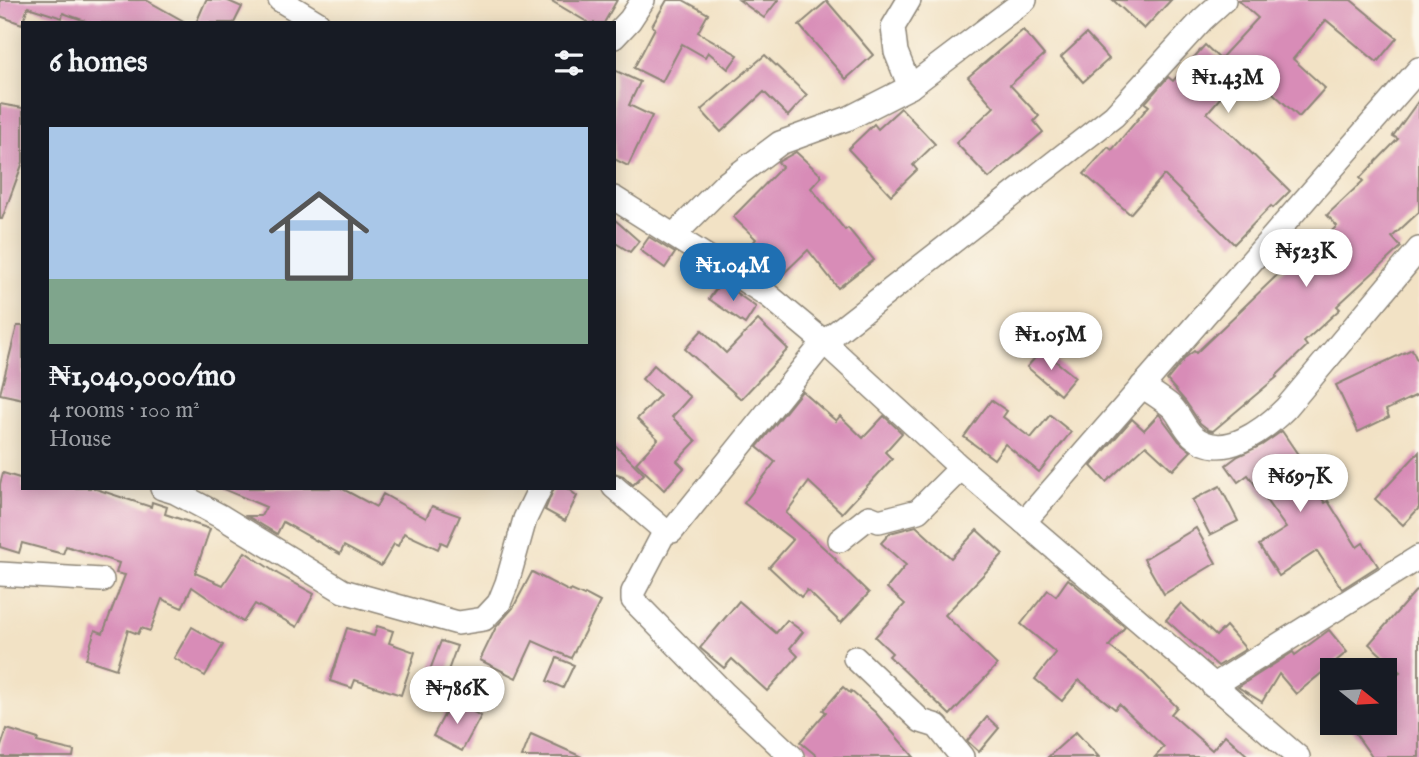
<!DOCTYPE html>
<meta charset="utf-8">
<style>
:root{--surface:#171b24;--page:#242831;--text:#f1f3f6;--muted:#9ea1a6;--accent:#1f6fb2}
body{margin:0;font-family:"IM FELL English",serif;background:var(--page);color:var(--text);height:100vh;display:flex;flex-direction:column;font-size:26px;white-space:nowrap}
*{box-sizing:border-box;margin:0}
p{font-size:23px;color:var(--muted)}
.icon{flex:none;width:38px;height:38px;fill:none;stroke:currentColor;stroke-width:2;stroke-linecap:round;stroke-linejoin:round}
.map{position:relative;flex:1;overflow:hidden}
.drawer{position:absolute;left:21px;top:21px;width:595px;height:469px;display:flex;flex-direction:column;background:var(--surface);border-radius:0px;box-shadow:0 4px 18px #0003}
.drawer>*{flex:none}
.needle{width:46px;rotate:108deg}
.buttons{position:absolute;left:1320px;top:658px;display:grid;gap:14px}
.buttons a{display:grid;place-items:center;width:77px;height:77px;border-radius:0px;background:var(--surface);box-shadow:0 4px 18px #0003;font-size:35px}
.price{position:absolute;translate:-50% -60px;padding:0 16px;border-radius:24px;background:#fff;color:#222;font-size:23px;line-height:46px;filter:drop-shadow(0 2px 4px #0008)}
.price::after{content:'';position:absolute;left:50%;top:42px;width:21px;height:16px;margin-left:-10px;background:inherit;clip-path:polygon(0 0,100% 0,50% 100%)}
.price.on{background:var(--accent);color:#fff}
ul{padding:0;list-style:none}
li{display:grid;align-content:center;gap:14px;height:371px;padding:0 28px}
li span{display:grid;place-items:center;height:217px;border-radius:0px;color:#555}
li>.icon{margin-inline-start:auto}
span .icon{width:126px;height:126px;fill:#fffc;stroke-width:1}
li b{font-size:30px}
h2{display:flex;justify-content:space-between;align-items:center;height:84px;padding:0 28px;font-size:30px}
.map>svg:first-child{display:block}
.building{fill:#d88cb7}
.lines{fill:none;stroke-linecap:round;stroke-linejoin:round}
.street-casing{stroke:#8e8678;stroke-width:26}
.street{stroke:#fff;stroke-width:23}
</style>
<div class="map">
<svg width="1419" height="757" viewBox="0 0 1419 757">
<rect width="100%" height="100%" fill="#fbf7ec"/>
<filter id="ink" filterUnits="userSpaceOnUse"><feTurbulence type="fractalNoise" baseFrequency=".0143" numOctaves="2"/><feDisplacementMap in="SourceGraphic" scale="14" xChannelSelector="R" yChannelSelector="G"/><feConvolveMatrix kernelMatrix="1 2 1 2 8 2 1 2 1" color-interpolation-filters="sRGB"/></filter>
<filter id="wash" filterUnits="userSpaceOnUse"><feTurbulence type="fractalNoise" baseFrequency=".00686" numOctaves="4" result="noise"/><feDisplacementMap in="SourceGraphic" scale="28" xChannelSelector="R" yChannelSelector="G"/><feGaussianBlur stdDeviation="1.57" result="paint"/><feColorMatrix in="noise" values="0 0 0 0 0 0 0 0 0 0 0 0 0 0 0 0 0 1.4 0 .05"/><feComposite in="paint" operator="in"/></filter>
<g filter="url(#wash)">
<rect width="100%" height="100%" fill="#f2e2c5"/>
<g id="blocks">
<g class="building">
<path d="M0,0H146L187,23H91L63,13L62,18L28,7L22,24L0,16Z"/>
<path d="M206,0H226L242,7L234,23H196Z"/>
<path d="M550,0H617L604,23H589Z"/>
<path d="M667,0H683L708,14L698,32L738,55L728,69L708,52L705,57L682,44L662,82L634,68L655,28L652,26Z"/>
<path d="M739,0H778L764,18Z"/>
<path d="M1113,0H1171L1144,29Z"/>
<path d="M1238,0H1351L1397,38L1377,62L1326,20L1293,59L1325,88L1299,117L1246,68L1207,113L1233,135L1290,191L1273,208L1271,206L1234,244L1164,175L1130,214L1084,174L1108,147L1112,150L1149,106L1145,103L1168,77L1173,81L1205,45L1220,59L1258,18Z"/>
<path d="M827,1L873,55L846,79L799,25Z"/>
<path d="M1023,30L1044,55L1010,85L1039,116L1034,121L1043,132L989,178L956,143L994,107L968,77Z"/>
<path d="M1086,34L1109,59L1083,82L1061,57Z"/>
<path d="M765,55L807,95L788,116L764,92L721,132L701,110Z"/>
<path d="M614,70L640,82L629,105L652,116L628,166L614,159Z"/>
<path d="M1419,100V212L1392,237L1401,247L1337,306L1340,309L1304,342L1307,346L1276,376L1277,377L1213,431L1209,430L1200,423L1186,402L1167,380L1186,357L1194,351L1196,353L1294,259L1298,264L1337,226L1327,215L1363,181L1360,178L1398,139L1393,136Z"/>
<path d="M0,104L23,108V162L2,219H0Z"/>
<path d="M901,108L935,144L913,165L917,170L891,195L848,149L874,124L878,129Z"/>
<path d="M796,152L822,176L811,188L845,230L848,228L874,260L838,288L808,250L780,277L766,262L760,269L743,255L756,239L733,217L782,167L778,162Z"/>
<path d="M614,219L639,241L630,252L614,242Z"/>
<path d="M649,237L675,253L665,268L640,250Z"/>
<path d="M721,282L756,307L745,324L709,299Z"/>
<path d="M758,320L788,349L741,399L685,349L702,330L726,353Z"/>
<path d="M17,326H23V399L0,394Z"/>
<path d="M1412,349L1419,365V394L1386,410L1389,417L1358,432L1336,385Z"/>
<path d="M1042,350L1075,377L1060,395L1027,367Z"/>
<path d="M654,365L690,397L672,417L696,441L677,461L684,468L664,490L636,463L658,439L637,419L660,395L642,379Z"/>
<path d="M802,391L836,421L840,416L863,438L884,416L902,433L885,452L892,459L842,513L809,482L786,513L836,559L835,560L869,593L841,623L807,590L801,597L769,567L793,540L744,503L775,462L757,447Z"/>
<path d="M991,400L1007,411L1003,417L1031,438L1050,415L1071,432L1039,472L1005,444L994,459L964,437Z"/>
<path d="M1159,414L1179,441L1191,451L1173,470L1146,445L1106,482L1091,466L1132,419L1144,430Z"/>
<path d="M1282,431L1299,456L1294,460L1325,503L1328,501L1357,547L1363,543L1378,566L1342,589L1317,551L1279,576L1259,545L1286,528L1248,475L1238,482L1226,465L1238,456L1262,445Z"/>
<path d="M614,444L644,474L633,485L623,476L614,473Z"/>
<path d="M1419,452V508L1403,525L1375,499Z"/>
<path d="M3,473L23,479V488H93L151,507L152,502L167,507L165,514L210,529L195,573L223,585L245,552L278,574L314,594L297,627L255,604L243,622L192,587L182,608L162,599L150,631L141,628L138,634L128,630L116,669L86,659L95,630L103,633L125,575L116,573L119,563L66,546L63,554L22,543L19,553L0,547V484Z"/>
<path d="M1220,486L1238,521L1210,535L1192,500Z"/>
<path d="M221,488H341L376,507L383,494L426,518L432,506L460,516L447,545L441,542L438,549L404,533L398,546L394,544L381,566L344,546L340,554L283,522L277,534L247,516H261L266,507Z"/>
<path d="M554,488H567L577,496L565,521L545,510Z"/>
<path d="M916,526L951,558L977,530L1003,554L945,615L997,665L950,715L889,656L892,653L875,637L905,604L887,588L906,565L881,543L890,533Z"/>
<path d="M1196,528L1216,563L1164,594L1144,559Z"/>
<path d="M532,572L570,592L571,590L584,596L585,594L600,602L571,658L533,641L516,678L480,660L496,627L513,608Z"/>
<path d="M1068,579L1125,627L1109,646L1144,674L1177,707L1171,714L1212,750L1225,735L1249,757H1155L1164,747L1119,704L1115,709L1079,680L1062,701L1035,679L1056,653L1021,624L1048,590L1056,596Z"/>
<path d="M1419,587V757H1372L1348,723H1384V683L1400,672L1369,644Z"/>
<path d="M739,601L776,633L787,620L803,632L790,648L798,656L767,691L732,659L724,668L700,648Z"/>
<path d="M1181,603L1216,636L1226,626L1246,649L1218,666L1166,620Z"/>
<path d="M377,626L393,631L389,643L415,652L401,695L355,680L352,688L330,681L347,628L374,636Z"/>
<path d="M192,627L223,645L205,676L174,658Z"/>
<path d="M1329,630L1347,652L1296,694L1279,674L1262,702L1238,687L1293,652L1295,655Z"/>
<path d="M441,641L457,646L446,676L430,670Z"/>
<path d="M557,658L574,665L563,688L547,681Z"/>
<path d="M843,687L850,693L851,691L875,712L914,757H818L800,742L826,712L823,710Z"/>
<path d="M452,700L481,716L462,751L433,736Z"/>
<path d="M987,717L999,728L979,752L967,741Z"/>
<path d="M7,729L38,739L37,742L74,751L73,757H0V749Z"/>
<path d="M1076,732L1099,757H1048Z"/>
<path d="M531,734L582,757H522Z"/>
</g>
</g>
</g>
<g filter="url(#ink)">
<use href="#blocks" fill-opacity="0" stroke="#8e8678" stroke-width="2"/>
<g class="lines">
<defs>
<g id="street">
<path d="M280,0L318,23"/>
<path d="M909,0L893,27L896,52L910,87"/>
<path d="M614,37L630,20L643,0"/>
<path d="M614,198L769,296L824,342L961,468L1298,757"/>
<path d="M674,235L724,185L780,143L849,118L910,87L1025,0"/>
<path d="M1142,386C1152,393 1164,400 1173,408C1180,416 1184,427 1192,435C1222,463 1264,430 1286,408L1419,249"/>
<path d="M614,487L665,531H672L824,342L1114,116L1202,20L1224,0"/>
<path d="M162,488L175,492L222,517L343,591L458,623L484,619L499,603L507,583L525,519L540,488"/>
<path d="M1024,522L1419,69"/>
<path d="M665,531L633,592V600L725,694L792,757"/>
<path d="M840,540L869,517L879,521L918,511L961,468"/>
<path d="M0,574L102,580"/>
<path d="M855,658L921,721L937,726L962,757"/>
<path d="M1213,686L1419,557"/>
</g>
</defs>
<use href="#street" class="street-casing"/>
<use href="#street" class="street"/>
</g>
</g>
</svg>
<div class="buttons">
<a><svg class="needle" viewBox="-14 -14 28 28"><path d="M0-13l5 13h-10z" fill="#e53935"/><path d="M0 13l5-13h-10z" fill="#9ea1a6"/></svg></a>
</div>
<b class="price" style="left:1228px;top:115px">₦1.43M</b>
<b class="price" style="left:1306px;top:289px">₦523K</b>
<b class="price on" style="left:733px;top:303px">₦1.04M</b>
<b class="price" style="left:1051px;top:372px">₦1.05M</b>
<b class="price" style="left:1300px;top:514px">₦697K</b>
<b class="price" style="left:457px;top:726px">₦786K</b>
<section class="drawer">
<h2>6 homes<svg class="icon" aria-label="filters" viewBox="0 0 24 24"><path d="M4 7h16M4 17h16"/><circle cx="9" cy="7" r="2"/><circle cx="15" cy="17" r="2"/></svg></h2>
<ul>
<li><span style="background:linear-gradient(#a9c7e8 70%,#7fa58c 0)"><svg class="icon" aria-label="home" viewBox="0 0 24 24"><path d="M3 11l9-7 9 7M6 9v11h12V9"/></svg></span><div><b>₦1,040,000/mo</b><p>4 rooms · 100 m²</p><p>House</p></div></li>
</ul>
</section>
</div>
